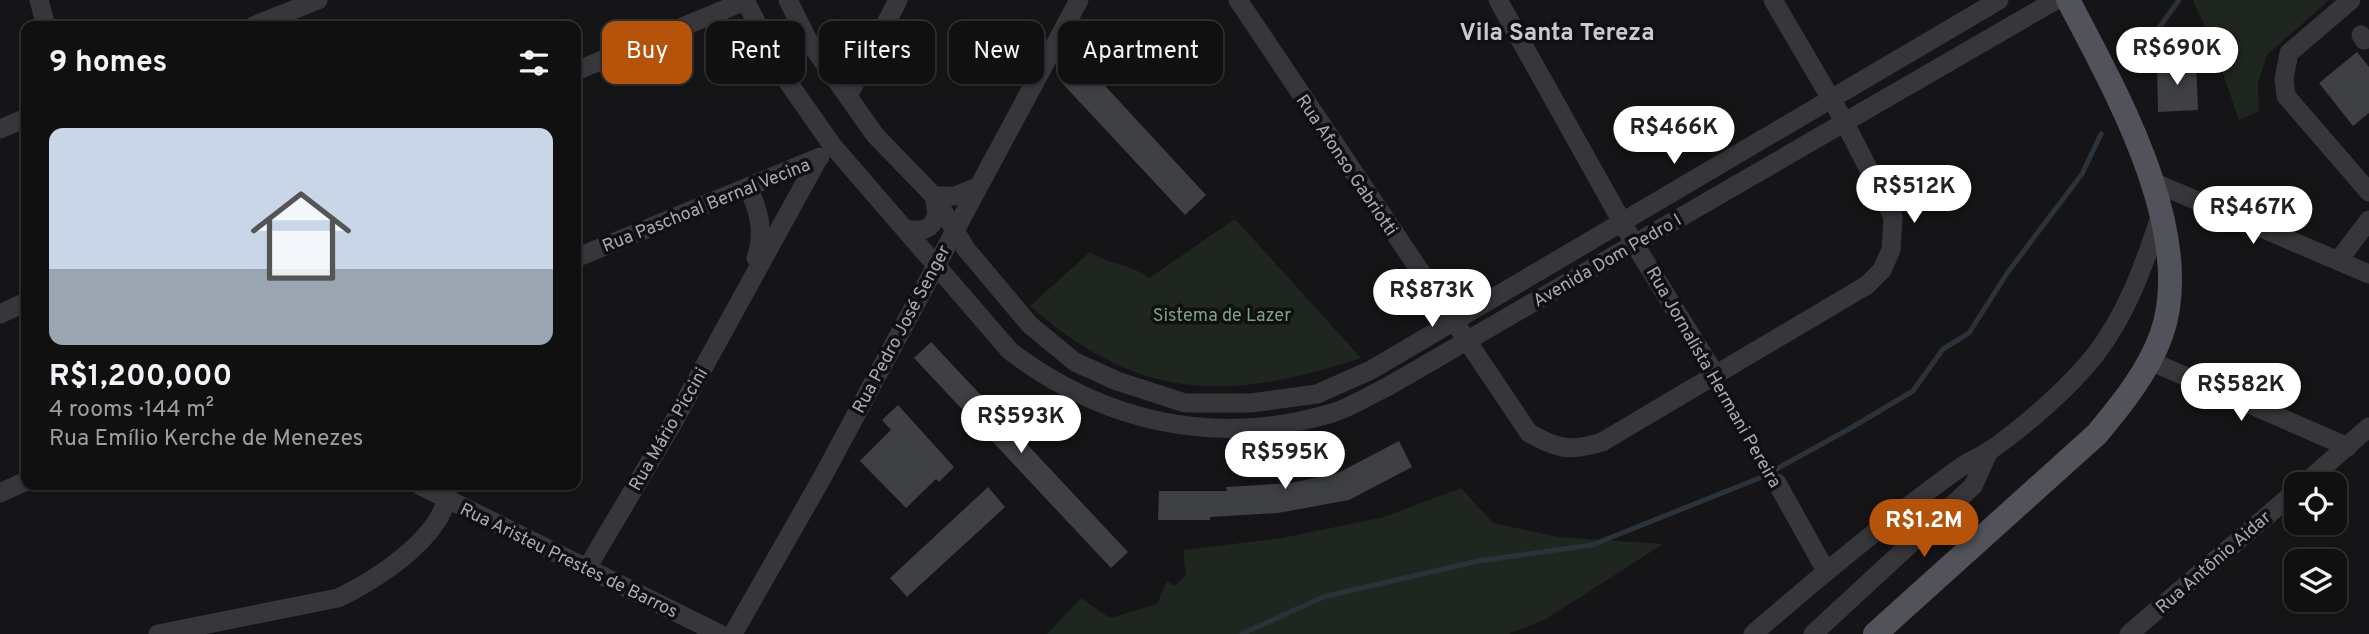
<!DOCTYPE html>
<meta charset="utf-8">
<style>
:root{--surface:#101011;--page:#1e1e1f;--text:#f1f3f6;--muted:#9c9d9f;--line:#303031;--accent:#b45309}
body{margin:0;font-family:Overpass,sans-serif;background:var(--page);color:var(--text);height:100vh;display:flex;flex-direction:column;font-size:26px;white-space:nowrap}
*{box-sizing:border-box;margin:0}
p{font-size:23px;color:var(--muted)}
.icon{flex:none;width:38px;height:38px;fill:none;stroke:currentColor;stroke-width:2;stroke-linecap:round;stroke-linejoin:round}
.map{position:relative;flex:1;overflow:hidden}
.drawer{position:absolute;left:21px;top:21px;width:560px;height:469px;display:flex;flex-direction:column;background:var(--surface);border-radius:14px;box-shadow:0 2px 5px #0004,0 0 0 2px var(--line)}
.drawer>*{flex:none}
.top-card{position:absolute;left:602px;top:21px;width:665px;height:63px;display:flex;gap:14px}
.tools{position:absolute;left:2284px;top:472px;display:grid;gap:14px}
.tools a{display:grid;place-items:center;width:63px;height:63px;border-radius:14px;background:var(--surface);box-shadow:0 2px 5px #0004,0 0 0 2px var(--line);font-size:35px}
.price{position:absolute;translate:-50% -60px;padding:0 16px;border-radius:24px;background:#fff;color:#222;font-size:23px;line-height:46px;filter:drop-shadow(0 2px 4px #0008)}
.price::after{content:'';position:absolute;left:50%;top:42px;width:21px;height:16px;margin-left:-10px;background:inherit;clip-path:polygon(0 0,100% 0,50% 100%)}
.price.on{background:var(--accent);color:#fff}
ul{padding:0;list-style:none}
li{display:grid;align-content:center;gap:14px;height:371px;padding:0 28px}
li span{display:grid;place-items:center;height:217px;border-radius:14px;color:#555}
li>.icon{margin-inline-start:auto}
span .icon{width:126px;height:126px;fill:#fffc;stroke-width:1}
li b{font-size:30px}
h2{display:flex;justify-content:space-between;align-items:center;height:84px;padding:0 28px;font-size:30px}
.chip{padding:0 24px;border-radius:14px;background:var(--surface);box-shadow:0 2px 5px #0004,0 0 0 2px var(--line);font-size:24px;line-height:63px}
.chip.on{background:var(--accent);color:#fff}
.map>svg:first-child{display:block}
.green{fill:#1f2620}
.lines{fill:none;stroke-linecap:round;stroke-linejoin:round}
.stream{stroke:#2b323a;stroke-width:5}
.building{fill:#3f4044}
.path{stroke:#3c3d42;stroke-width:3.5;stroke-dasharray:3.5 5;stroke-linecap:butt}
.minor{stroke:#36363b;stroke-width:19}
.major{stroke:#52535a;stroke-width:24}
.labels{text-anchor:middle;stroke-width:7;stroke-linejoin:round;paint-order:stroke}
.street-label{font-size:18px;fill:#a7abb6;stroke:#101012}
.park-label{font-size:18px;fill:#7ea183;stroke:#101012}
.district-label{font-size:24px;font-weight:bold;fill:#c8cad3;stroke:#101012}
</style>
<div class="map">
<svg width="2369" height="634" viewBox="0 0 2369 634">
<rect width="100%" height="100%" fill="#151517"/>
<g class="green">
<path d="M2193,0H2329L2267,55L2258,83L2259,111L2239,120L2212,42Z"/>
<path d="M1235,219L1361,358C1227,402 1140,402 1030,306L1090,252C1112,266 1127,262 1149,278Z"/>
<path d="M1461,488L1493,523L1558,537L1663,544L1546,619L1509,634H1047L1081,598L1110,618L1157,604L1167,581L1175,586L1186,575L1183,550L1282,538L1384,517Z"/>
</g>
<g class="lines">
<g class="stream">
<path d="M2132,65L2179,0"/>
<path d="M1242,634L1323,597L1478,561L1592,545L1762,477L1849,429L1913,391L1943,349L1969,333L2008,272L2082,174L2101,134"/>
</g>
</g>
<g class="building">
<path d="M2357,52L2369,67V113L2353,126L2319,83Z"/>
<path d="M2196,61L2198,110L2158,112L2157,63Z"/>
<path d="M1083,62L1206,195L1185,215L1062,83Z"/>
<path d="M931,342L1128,552L1111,568L914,358Z"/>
<path d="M898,405L954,467L939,482L936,479L906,508L860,461L891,430L882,420Z"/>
<path d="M1399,441L1412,467L1349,500L1278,513L1210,517V520H1158L1159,491H1227L1226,487L1291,483L1340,472Z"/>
<path d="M988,487L1005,507L907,597L890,578Z"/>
</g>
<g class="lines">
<path class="path" d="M1724,391L1769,469"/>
<g class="minor">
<path d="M39,0L46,26"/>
<path d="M745,0L783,75L832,145L1010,351C1104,422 1214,447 1329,414C1348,409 1368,396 1387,387L2056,0"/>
<path d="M788,0L808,40L875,135L934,196L966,249L1030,325L1075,362L1117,381L1185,403H1251L1317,394L1371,370L1999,0"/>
<path d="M1238,0L1529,433C1557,449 1570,452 1602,442L1867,285L1882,270L1891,250L1893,217L1844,121L1773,0"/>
<path d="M1498,0L1635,245L1715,374"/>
<path d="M2351,0L2289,53L2284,79L2286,96L2369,192"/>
<path d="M253,26L318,0"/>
<path d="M2361,35L2364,40"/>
<path d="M825,61H846L873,50"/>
<path d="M576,71L745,1"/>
<path d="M848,96L898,0"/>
<path d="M0,129L26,118"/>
<path d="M2153,182L2369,274"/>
<path d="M748,187C759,211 765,232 756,258"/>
<path d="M905,229C921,232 932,231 937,214L934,196H955L977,187"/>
<path d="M576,258L820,157"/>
<path d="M2338,261L2369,220"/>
<path d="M0,314L26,302"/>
<path d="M2150,361L2348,447"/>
<path d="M1777,483L1826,571"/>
<path d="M419,485L720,634"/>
<path d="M2303,485L2369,427"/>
<path d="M0,493L26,481"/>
<path d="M587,568L673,423L817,161"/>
<path d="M158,634L338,598C375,581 452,532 447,485"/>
<path d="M733,634L822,478L1079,0"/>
<path d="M1753,634C1820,576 1888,519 1961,467C1969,461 1979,457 1988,452C2023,428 2069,388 2095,355C2127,314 2144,265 2160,217"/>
<path d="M1813,634L1973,486L1989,451"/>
<path d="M2129,634L2296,491"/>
</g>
<path class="major" d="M1875,634L2097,434C2122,404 2147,373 2161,336C2198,234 2114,88 2068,0"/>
</g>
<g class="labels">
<g class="street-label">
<text transform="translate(1347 165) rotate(56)" y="6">Rua Afonso Gabriotti</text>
<text transform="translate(706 205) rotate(-22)" y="6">Rua Paschoal Bernal Vecina</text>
<text transform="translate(1607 260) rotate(-30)" y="6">Avenida Dom Pedro I</text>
<text transform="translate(901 329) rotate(-62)" y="6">Rua Pedro José Senger</text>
<text transform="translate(1714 377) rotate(60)" y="6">Rua Jornalista Hermani Pereira</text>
<text transform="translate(668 429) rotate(-60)" y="6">Rua Mário Piccini</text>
<text transform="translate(569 560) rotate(26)" y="6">Rua Aristeu Prestes de Barros</text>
<text transform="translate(2213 562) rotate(-41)" y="6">Rua Antônio Aidar</text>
</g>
<g class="park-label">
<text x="1222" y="321">Sistema de Lazer</text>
</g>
<g class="district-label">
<text x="1557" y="40">Vila Santa Tereza</text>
</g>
</g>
</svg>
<div class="tools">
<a><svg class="icon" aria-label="locate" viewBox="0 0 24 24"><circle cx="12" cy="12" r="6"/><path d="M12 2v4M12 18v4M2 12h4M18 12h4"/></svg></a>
<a><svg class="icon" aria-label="layers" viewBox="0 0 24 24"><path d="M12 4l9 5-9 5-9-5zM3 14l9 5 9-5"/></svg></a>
</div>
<b class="price" style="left:2177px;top:87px">R$690K</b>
<b class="price" style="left:1674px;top:166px">R$466K</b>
<b class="price" style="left:1914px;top:225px">R$512K</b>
<b class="price" style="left:2253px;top:246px">R$467K</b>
<b class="price" style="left:1432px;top:329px">R$873K</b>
<b class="price" style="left:2241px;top:423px">R$582K</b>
<b class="price" style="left:1021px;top:455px">R$593K</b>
<b class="price" style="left:1285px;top:491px">R$595K</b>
<b class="price on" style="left:1924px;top:559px">R$1.2M</b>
<div class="top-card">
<a class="chip on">Buy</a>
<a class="chip">Rent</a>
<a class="chip">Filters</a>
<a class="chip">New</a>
<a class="chip">Apartment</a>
</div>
<section class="drawer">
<h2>9 homes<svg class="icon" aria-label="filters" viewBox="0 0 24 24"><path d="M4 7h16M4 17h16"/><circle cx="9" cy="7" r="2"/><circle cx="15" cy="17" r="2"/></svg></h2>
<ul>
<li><span style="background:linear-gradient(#c9d6e8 65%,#9aa5b1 0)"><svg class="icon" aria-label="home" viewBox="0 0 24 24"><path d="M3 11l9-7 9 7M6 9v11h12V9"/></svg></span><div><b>R$1,200,000</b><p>4 rooms · 144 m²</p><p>Rua Emílio Kerche de Menezes</p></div></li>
</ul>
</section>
</div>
